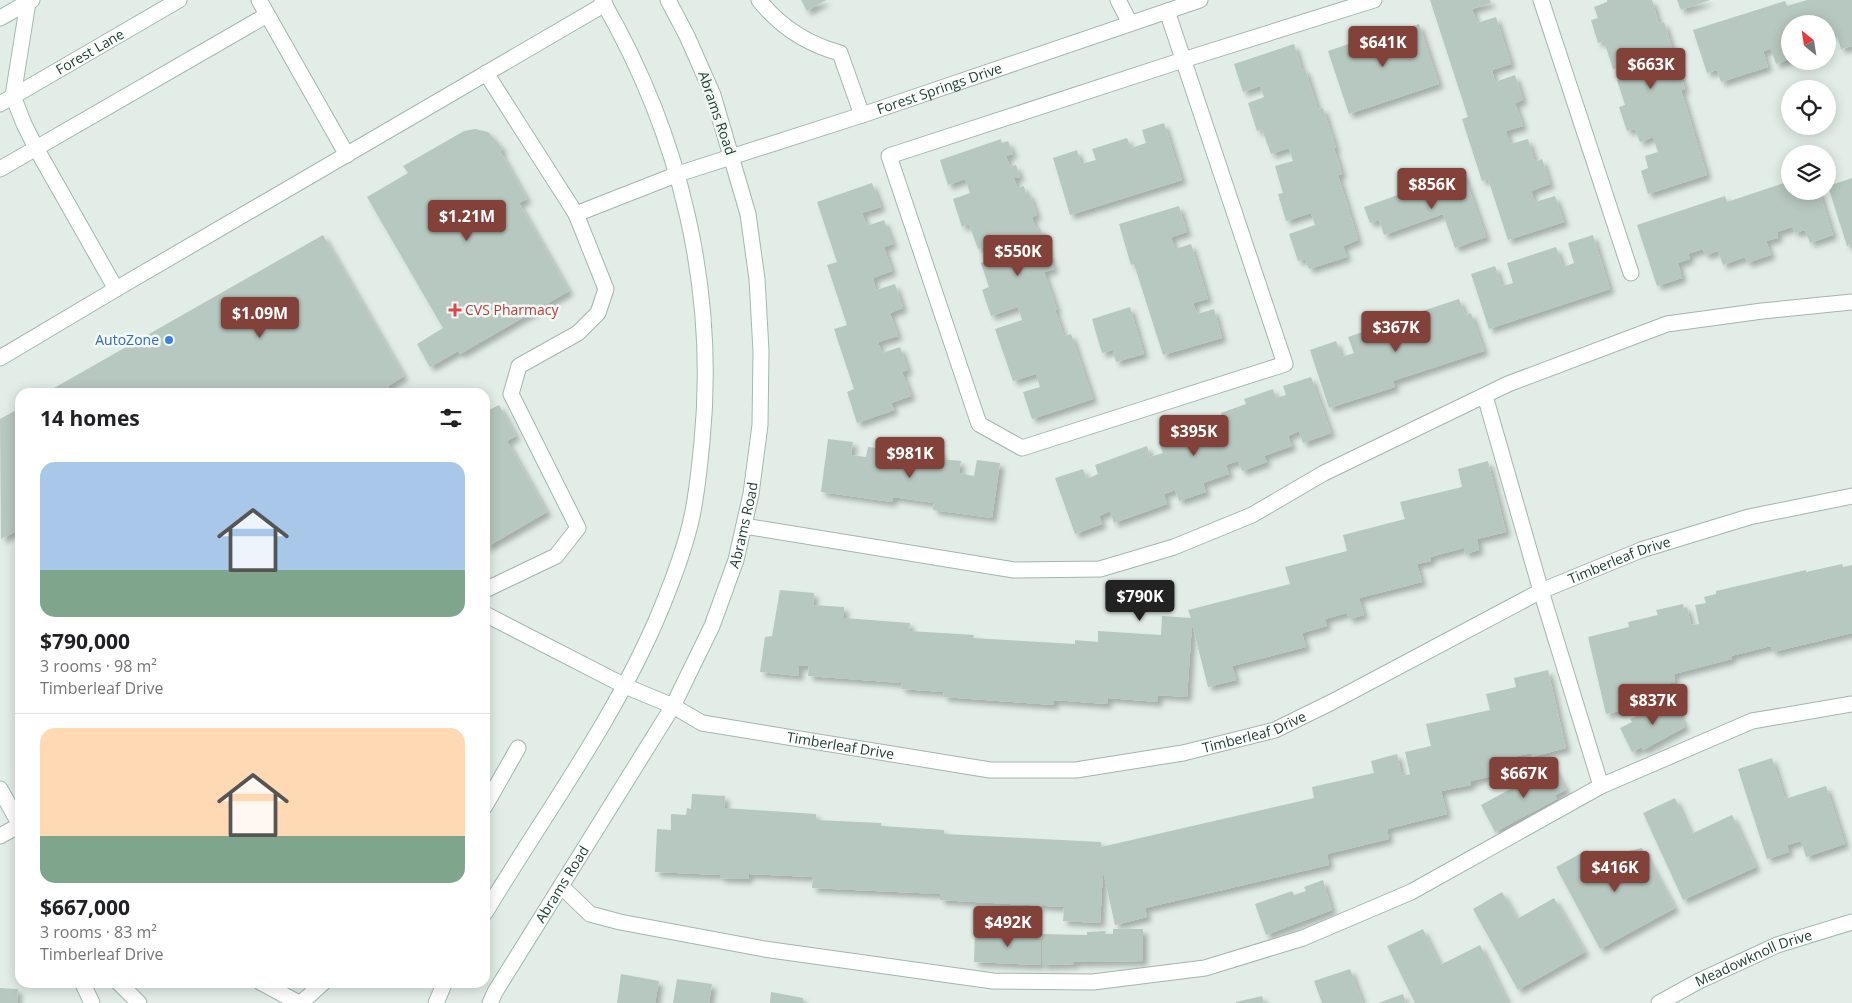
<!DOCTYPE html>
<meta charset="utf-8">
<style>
:root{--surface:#fff;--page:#f6f6f6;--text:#202124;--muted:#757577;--line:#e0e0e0;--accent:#82423a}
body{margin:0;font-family:"Open Sans",sans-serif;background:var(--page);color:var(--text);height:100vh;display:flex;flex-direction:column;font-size:19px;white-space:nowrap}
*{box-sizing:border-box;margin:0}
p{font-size:16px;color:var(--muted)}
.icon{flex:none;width:28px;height:28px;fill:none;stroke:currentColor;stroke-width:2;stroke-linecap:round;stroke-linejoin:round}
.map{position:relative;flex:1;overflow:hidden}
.drawer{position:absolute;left:15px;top:388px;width:475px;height:600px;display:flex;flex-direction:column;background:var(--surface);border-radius:15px;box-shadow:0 2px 12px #0003}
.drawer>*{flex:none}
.needle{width:32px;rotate:330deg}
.tools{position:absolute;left:1781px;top:15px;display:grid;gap:10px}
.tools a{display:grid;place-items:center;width:55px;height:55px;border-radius:50%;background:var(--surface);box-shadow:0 2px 12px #0003;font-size:25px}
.price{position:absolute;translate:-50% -42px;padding:0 11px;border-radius:5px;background:var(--accent);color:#fff;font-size:16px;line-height:32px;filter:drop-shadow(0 1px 2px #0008)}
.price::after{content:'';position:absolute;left:50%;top:30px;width:15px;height:11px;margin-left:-8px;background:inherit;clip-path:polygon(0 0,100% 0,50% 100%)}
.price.active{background:#222;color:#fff}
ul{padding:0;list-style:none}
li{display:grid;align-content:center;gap:10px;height:265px;padding:0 25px}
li+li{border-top:1px solid var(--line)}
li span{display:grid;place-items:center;height:155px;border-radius:15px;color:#555}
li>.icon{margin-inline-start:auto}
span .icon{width:90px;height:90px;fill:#fffc;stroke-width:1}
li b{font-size:21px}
h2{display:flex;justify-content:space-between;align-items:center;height:60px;padding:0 25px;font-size:21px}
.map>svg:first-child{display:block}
.building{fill:#b7c8c0;filter:url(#shadow)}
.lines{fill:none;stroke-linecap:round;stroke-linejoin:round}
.lane-casing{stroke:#a4b5ae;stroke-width:17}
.street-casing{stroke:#a4b5ae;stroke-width:17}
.secondary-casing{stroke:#a0baae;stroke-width:17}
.lane{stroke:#fff;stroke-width:15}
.street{stroke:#fff;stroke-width:15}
.secondary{stroke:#fff;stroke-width:15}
.health-dot{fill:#e0444e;stroke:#f3f9f5;stroke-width:2}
.shop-dot{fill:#3f7fe0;stroke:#f3f9f5;stroke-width:2}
.labels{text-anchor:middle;stroke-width:5;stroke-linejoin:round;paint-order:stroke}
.street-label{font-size:14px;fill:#213f34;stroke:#f3f9f5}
.health-label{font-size:14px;fill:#be3a42;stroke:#f3f9f5;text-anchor:start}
.shop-label{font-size:14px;fill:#366cbe;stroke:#f3f9f5;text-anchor:end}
</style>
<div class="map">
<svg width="1852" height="1003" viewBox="0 0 1852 1003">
<defs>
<filter id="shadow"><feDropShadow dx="4.5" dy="4.5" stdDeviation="2.5" flood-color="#0004"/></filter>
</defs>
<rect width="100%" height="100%" fill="#e2ede7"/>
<g class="building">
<path d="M801,0H826L807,11Z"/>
<path d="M1430,0H1490L1491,3L1472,9L1477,23L1496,17L1511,64L1492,70L1495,82L1515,75L1523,100L1515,103L1523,126L1506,131L1510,144L1528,139L1535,162L1542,159L1550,184L1531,191L1535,202L1555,196L1564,222L1508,240L1488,179L1482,181L1462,119L1468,117Z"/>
<path d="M1607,0H1652L1659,24L1664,22L1685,89L1681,90L1707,175L1648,194L1641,171L1648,168L1645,156L1658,152L1653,137L1640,142L1635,129L1627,131L1619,107L1625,105L1617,80L1635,74L1632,63L1613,69L1604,41L1598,43L1591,20L1598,18L1594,7L1607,2Z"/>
<path d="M1677,0H1710L1681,10Z"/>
<path d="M1807,0H1852V46L1841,49L1836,32L1828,35V24H1790V59L1776,64L1771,49L1763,51L1768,67L1721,82L1717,70L1707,73L1693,30L1785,1L1787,6Z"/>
<path d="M1419,24L1439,84L1349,114L1328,51L1382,33L1383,36Z"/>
<path d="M1294,44L1302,70L1305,69L1318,109L1323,108L1336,148H1334L1342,174L1338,175L1358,240L1343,246L1347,257L1309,269L1305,259L1298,261L1289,234L1315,225L1311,213L1286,221L1278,194L1283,193L1275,166L1293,161L1289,148L1271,154L1262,129L1257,131L1248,103L1264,97L1260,86L1243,92L1234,64Z"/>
<path d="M1164,123L1182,180L1070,215L1053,158L1077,150L1081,164L1096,160L1092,149L1127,138L1131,148L1146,143L1142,130Z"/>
<path d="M475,129L488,132L503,149L500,151L527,199L519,203L569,291L460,354L458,351L430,367L417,344L443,328L367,197L408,173L403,166L464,131Z"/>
<path d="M1001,139L1002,143L1008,141L1013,154L1006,156L1010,167L1016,165L1020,177L1014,178L1017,188L1024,186L1026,194L1029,193L1037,215L1032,217L1036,229L1040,228L1054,269L1044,272L1057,310H1055L1064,336L1071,334L1093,399L1032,419L1023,392L1040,387L1036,374L1013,381L995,329L1022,320L1018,307L991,316L982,290L989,287L981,263L999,257L994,243L978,249L969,224L962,227L953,199L970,193L965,179L948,185L940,160Z"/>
<path d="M1463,172L1486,237L1455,248L1443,214L1384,235L1379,220L1370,223L1364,207Z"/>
<path d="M1852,178V244L1847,246L1828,186Z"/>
<path d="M1790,181V191H1819L1833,235L1810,243L1805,230L1795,233L1792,227L1777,232L1778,238L1766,241L1771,255L1747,263L1745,257L1723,265L1718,251L1705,255L1703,249L1688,254L1690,259L1678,263L1682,278L1657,286L1637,225L1725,196L1727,202Z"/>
<path d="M872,183L881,207L862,213L867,226L884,220L893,244L884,247L892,271L873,278L876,290L895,284L903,308L890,313L898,336L878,342L882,353L900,347L908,370L902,372L911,396L891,403L894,410L857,423L847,392L854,389L834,329L847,325L827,265L837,262L817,202Z"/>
<path d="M1179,206L1187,232L1171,237L1175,249L1191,244L1208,299L1193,303L1197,314L1214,309L1222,338L1163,355L1134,264L1131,265L1119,224Z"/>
<path d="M323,235L404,376L388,386L391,392H47Z"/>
<path d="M1593,235L1610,289L1489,329L1471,274L1495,266L1502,286L1513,283L1507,263L1556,247L1563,267L1574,263L1568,243Z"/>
<path d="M1459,299L1465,315L1471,313L1484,351L1393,381L1395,387L1329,408L1310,350L1336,341L1342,357L1354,353L1348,337L1399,320L1405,335L1416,331L1410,315Z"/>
<path d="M1130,307L1144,354L1116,362L1113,350L1102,353L1092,319Z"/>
<path d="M1311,377L1331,433L1303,443L1299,431L1288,436L1292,446L1264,456L1267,462L1242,471L1238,461L1226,465L1229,474L1203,483L1206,492L1179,501L1175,490L1164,494L1167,504L1114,523L1110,511L1099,516L1102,524L1075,534L1055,478L1083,469L1087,479L1098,474L1095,465L1147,446L1150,457L1163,453L1159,443L1184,434L1181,426L1207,417L1211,427L1224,422L1221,413L1246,404L1244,399L1273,389L1276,398L1286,395L1283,386Z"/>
<path d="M499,405L516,436L507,441L547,512L485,548V412Z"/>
<path d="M20,408V529L1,539L0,419Z"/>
<path d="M828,439L853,442L851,455L866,457L868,447L886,449V443L905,446L904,456L923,459L924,449L942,452L941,459L961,461L959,473L974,476L977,460L1000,463L992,518L933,510L934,503L893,497L892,502L821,492Z"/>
<path d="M1488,461L1506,532L1477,539L1479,550L1465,554L1464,548L1430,557L1431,561L1417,564L1422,582L1359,598L1364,615L1349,619L1347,613L1325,619L1327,626L1302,633L1306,647L1232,666L1236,680L1208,687L1192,624L1187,697L1158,695V702L1108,698L1107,704L1054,700V705L943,697L944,692L901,689L902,683L808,676L809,666H799V676L760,672L765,637L772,636L780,590L814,593L813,605L844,607V618L910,623L909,631L974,635L973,638L1075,644V640L1098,642V631L1161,635L1162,616L1191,618L1188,610L1290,584L1285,567L1347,551L1343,535L1405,519L1400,502L1462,487L1458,469Z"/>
<path d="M1842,564L1843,567L1852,565V633L1773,652L1771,646L1731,656L1732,659L1674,674L1675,682L1642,690L1646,705L1606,714L1588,637L1629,627L1628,622L1658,615L1656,610L1683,604L1684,608L1687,607L1691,625L1699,624L1695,605L1706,603L1704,597L1716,594V591L1806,570V572Z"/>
<path d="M1548,670L1566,748L1531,757V753L1501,760L1504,773L1471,781V785L1441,791L1447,814L1387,829L1389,839L1327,854L1329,865L1145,908L1147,917L1115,925L1103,871L1100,923L1063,921L1064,907L940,900V894L812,888L813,877L749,874L748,879L720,878V875L655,872L657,829L671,830V814L686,815L687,808L691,809L692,794L725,796L724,808L816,814V820L881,823V826L944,830V834L1101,842V847L1314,798L1312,787L1374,773L1371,761L1397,754L1402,776L1410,774L1405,752L1431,746L1426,724L1490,710L1486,694L1516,687L1514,678Z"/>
<path d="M1673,700L1685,727L1643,750L1642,747L1632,752L1620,728L1632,722L1630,719Z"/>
<path d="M1772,758L1785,799L1826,786L1845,844L1806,857L1801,841L1787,845L1789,852L1767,859L1738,769Z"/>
<path d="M1553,766L1566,790L1555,795L1557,799L1495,832L1481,805Z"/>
<path d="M1675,798L1691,834L1732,815L1756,867L1683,900L1643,813Z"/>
<path d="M1642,848L1675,908L1600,949L1556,867L1587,850L1595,864L1610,855Z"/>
<path d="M1323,880L1332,910L1266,935L1255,904L1292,891L1294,895L1306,891L1304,887Z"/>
<path d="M1502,892L1517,919L1554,898L1585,952L1518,990L1473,909Z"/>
<path d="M1113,929H1143V961L1074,962V964L1042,965V934L1087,935V932L1106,931L1105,934H1113Z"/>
<path d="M1423,929L1440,965L1480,945L1508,1003H1415L1387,946Z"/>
<path d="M975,931L1041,933L1040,965L974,962Z"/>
<path d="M1350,969L1363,1003H1322L1314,981Z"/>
<path d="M621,974L659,981L655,1003H617Z"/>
<path d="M677,979L712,984L709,1003H673Z"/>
<path d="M0,988L18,989L17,1003H0Z"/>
<path d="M771,992L803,998V1003H770Z"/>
<path d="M1403,994L1406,1003H1378Z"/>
<path d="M1262,996L1264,1003H1236V1002Z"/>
</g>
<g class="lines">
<defs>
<g id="lane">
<path d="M259,0L347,155"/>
<path d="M759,0C781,28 807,44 840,53L862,115"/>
<path d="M1118,0L1130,23"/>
<path d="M1541,0L1631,273"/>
<path d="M1167,11C1206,129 1246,246 1285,364L1022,448L979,424L889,156L1183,60L1374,0"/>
<path d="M486,73L576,214L678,174"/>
<path d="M13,96L24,124L36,148L116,289L605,4"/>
<path d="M0,169L267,15"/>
<path d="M0,358L116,289"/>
<path d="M1485,396L1541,591L1601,786L1752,721L1852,704"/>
<path d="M744,526L1014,570L1100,569L1174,547L1252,515L1324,473L1508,384L1667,324L1762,311L1852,302"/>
<path d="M485,590L556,556L578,528L511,394L519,366L578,333L598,313L606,289L576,214"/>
<path d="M485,614L625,686"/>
<path d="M485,806L518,748"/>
<path d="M0,836L20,825"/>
<path d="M561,886L590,914L620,922L764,949L993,981L1093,982L1205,968L1303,938L1411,892L1601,786"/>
<path d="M260,982L299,1003"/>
<path d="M301,1003L324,982"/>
</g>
<g id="street">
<path id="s1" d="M678,174L862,115L1200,0"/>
<path id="s2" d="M625,686L673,706L702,723L990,770H1076L1183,753L1275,730L1332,702L1541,591L1641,550L1749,517L1852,496"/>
</g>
<g id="secondary">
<path d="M0,18L32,0"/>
<path d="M13,96L28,2"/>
<path id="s3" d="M0,104L179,0"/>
<path d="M0,789L20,825"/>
<path d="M485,913C545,813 616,718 661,609C672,582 683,554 690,525C697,498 699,469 702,442C717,286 680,135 602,0"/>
<path d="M82,982L92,1003"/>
<path d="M118,982L139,1003"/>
<path d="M436,1003L445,982"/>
<path id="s4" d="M490,1003L495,992L673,706L712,626L736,560L751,494L760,425L761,351L757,279L748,214L713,95L687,36L668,0"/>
<path id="s5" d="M1659,1003L1699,981L1777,945L1852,922"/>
</g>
</defs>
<use href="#lane" class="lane-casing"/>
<use href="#street" class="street-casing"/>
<use href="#secondary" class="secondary-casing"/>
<use href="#lane" class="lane"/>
<use href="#street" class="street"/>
<use href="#secondary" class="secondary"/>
</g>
<path class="health-dot" d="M452.5 302.5h5v5h5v5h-5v5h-5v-5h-5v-5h5z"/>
<circle class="shop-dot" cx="169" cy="340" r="5"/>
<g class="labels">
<g class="street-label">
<text dy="5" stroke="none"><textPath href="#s3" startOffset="104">Forest Lane</textPath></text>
<text dy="5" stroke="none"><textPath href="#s1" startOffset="275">Forest Springs Drive</textPath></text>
<text transform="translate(717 113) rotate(71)" y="5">Abrams Road</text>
<text dy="5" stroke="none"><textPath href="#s4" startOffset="544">Abrams Road</textPath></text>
<text dy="5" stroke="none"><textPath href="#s2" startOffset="1051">Timberleaf Drive</textPath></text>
<text dy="5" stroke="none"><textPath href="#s2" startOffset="646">Timberleaf Drive</textPath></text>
<text dy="5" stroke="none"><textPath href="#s2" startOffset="226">Timberleaf Drive</textPath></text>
<text dy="5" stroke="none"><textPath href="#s4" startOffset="139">Abrams Road</textPath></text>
<text dy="5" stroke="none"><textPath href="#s5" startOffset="105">Meadowknoll Drive</textPath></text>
</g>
<g class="health-label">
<text x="465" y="315">CVS Pharmacy</text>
</g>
<g class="shop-label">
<text x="159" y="345">AutoZone</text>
</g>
</g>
</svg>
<div class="tools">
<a><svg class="needle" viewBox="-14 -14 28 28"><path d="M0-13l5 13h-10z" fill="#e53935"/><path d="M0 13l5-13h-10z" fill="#757577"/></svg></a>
<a><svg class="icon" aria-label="locate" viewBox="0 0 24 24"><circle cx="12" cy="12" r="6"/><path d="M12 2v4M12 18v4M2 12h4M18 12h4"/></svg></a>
<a><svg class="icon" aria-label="layers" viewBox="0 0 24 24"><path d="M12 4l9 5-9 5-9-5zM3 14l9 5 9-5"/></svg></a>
</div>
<b class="price" style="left:1383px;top:68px">$641K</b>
<b class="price" style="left:1651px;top:90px">$663K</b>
<b class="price" style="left:1432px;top:210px">$856K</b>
<b class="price" style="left:467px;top:242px">$1.21M</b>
<b class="price" style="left:1018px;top:277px">$550K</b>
<b class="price" style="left:260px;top:339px">$1.09M</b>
<b class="price" style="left:1396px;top:353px">$367K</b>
<b class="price" style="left:1194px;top:457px">$395K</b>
<b class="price" style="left:910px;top:479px">$981K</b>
<b class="price active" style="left:1140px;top:622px">$790K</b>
<b class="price" style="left:1653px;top:726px">$837K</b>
<b class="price" style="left:1524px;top:799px">$667K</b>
<b class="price" style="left:1615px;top:893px">$416K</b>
<b class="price" style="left:1008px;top:948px">$492K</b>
<section class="drawer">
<h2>14 homes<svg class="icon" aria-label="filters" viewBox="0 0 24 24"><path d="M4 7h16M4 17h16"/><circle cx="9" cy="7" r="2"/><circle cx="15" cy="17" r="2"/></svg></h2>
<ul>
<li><span style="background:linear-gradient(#a9c7e8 70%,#7fa58c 0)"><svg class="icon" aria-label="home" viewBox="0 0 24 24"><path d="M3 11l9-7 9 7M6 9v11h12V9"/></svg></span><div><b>$790,000</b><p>3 rooms · 98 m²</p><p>Timberleaf Drive</p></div></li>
<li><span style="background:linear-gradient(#ffd9b3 70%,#7fa58c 0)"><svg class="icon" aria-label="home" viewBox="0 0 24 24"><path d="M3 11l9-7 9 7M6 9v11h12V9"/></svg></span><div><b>$667,000</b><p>3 rooms · 83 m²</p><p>Timberleaf Drive</p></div></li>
</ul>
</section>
</div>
